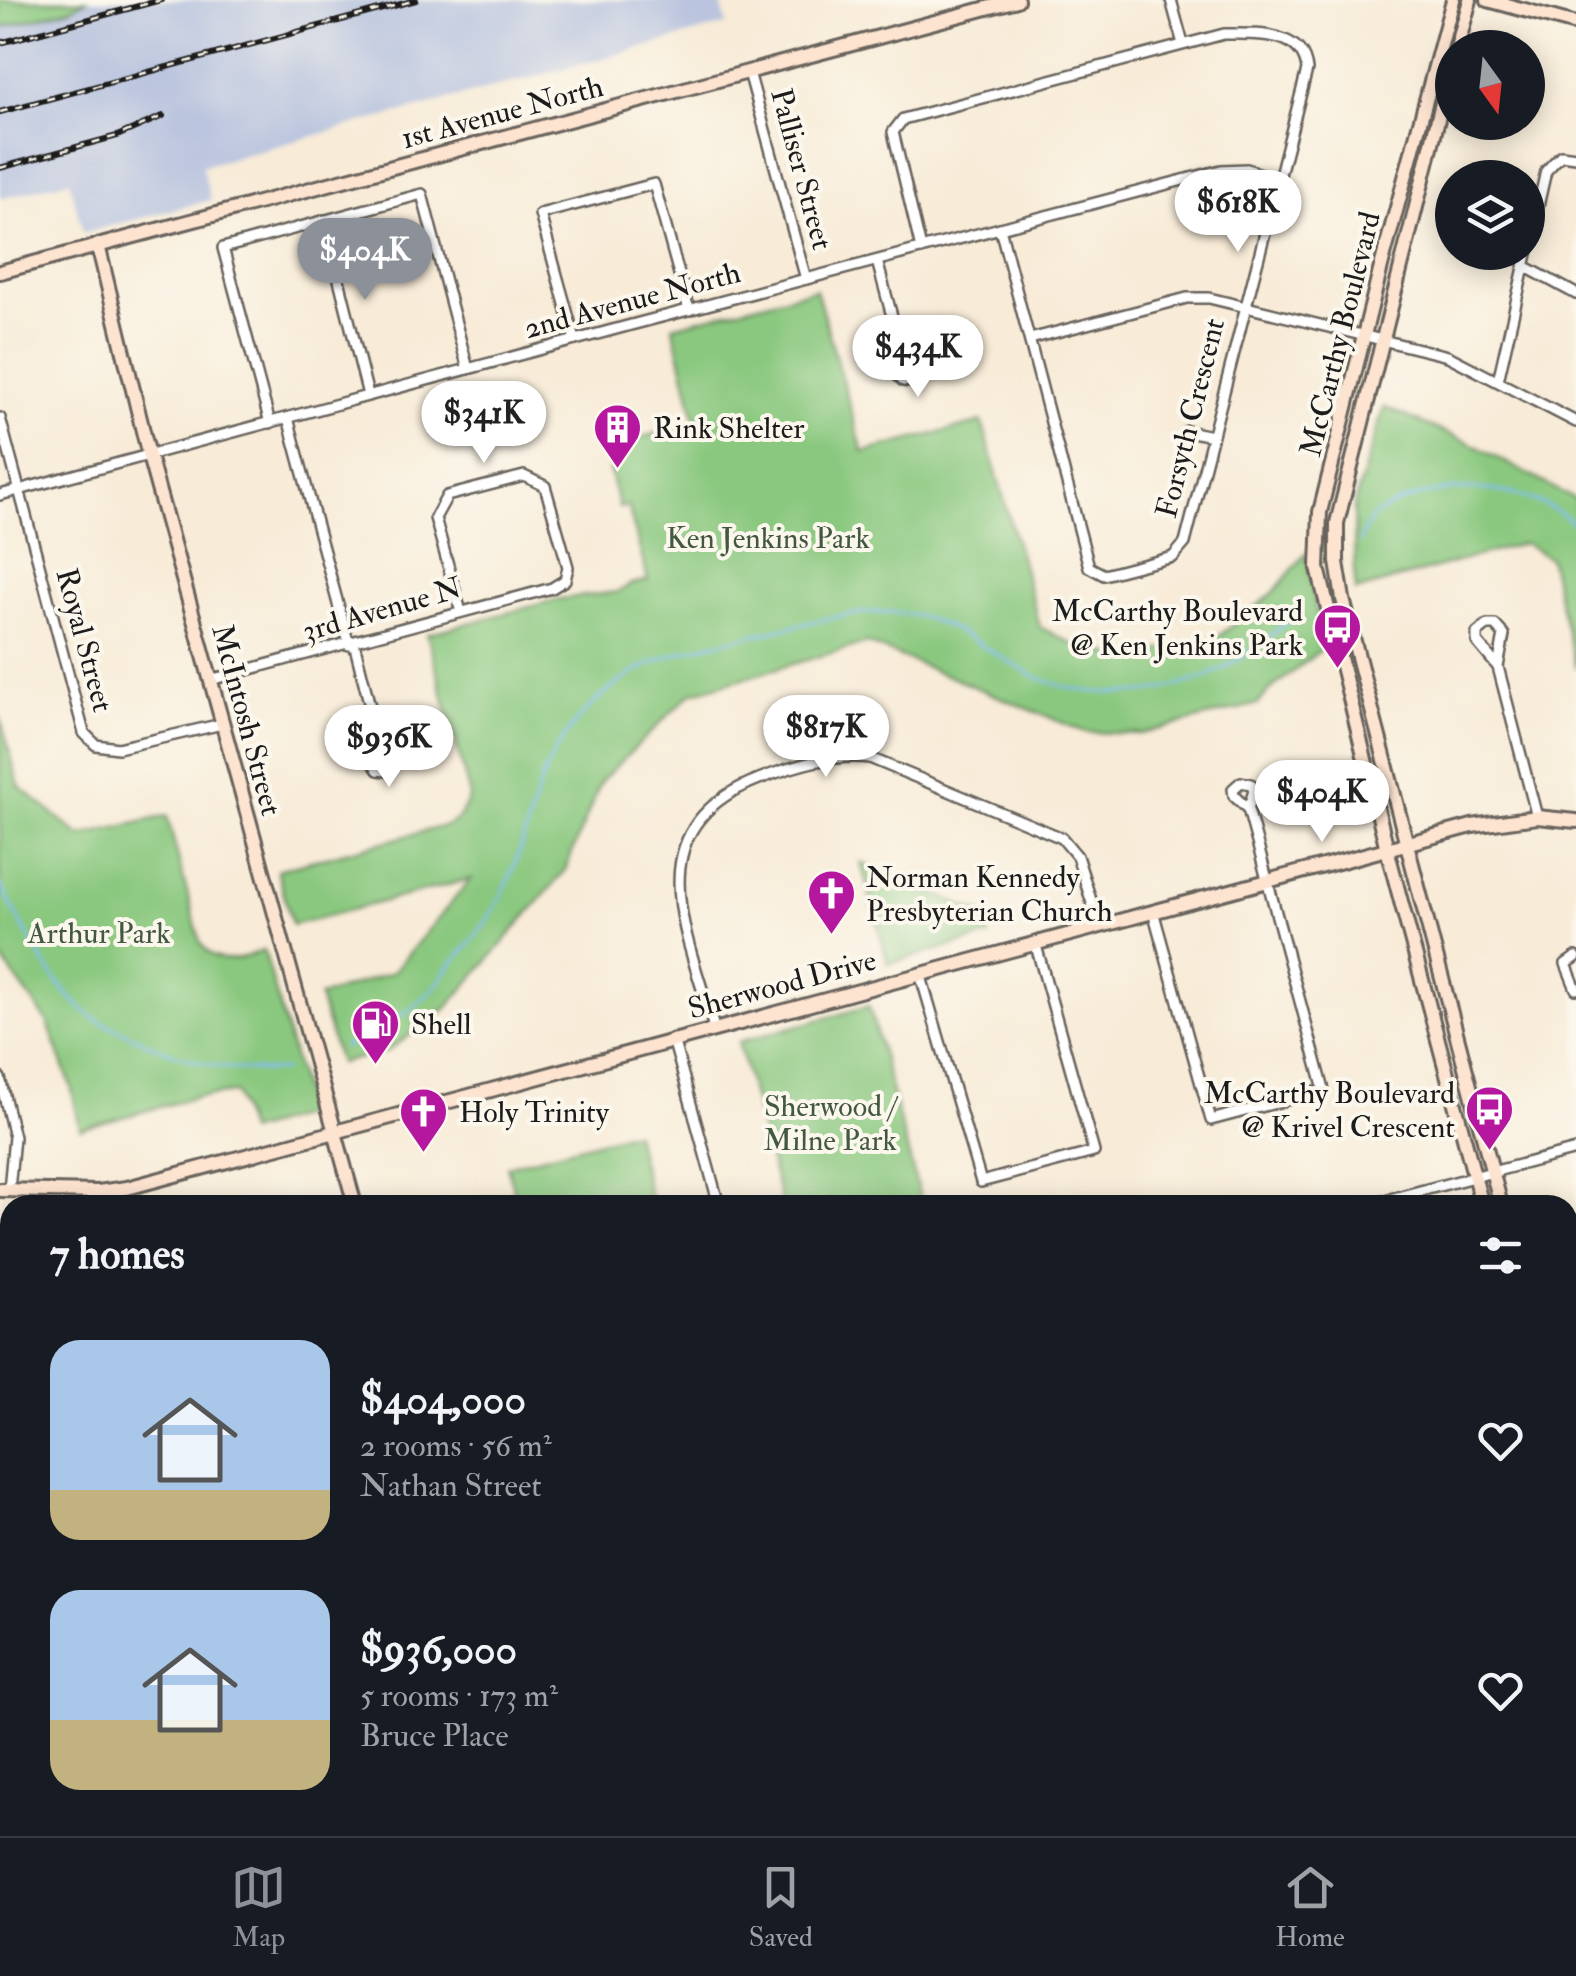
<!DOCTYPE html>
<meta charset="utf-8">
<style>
:root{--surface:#171b24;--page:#242831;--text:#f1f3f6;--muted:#9ea1a6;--line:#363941;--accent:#8c9099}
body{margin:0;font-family:"IM FELL Double Pica",serif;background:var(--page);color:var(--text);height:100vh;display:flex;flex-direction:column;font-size:38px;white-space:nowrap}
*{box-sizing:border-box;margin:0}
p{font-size:32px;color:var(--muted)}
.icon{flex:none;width:55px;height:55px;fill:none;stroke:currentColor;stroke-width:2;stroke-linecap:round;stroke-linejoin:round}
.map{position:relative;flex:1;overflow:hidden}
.panel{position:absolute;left:0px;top:1195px;width:1578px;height:642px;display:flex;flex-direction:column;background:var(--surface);border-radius:30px 30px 0 0;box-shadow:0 5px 25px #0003}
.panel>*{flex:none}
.needle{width:65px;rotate:165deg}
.fabs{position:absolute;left:1435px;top:30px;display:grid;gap:20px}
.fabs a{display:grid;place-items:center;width:110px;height:110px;border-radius:50%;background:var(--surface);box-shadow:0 5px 25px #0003;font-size:50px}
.price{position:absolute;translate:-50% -85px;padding:0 22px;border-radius:35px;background:#fff;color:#222;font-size:32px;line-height:65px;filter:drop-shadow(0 2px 5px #0008)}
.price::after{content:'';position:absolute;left:50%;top:60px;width:30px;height:22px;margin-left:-15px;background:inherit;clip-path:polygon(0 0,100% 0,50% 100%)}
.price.selected{background:var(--accent);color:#fff}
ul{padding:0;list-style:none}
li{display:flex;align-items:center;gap:30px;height:250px;padding:0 50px}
li span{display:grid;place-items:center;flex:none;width:280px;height:200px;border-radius:30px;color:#555}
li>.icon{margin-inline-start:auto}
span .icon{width:120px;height:120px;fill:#fffc;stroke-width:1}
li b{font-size:42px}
h2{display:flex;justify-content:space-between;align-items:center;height:120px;padding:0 50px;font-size:42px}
.tabs{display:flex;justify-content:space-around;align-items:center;height:140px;border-top:2px solid var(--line);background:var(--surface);font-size:28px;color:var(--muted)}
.tabs a{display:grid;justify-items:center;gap:5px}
.tabs .selected{color:var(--accent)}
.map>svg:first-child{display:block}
.industrial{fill:#bac4de}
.green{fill:#8ac87f;stroke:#53724e;stroke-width:2.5}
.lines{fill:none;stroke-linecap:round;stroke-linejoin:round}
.stream{stroke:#83bdf5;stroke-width:2.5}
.street-casing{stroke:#69645d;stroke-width:14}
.secondary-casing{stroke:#69645d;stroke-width:18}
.street{stroke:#fff;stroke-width:9}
.secondary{stroke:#fde4d1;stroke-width:12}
.rail-casing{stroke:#1c1c1c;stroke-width:6}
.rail{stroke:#fbf7ec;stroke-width:2.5;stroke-dasharray:8;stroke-linecap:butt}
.labels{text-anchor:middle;stroke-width:8;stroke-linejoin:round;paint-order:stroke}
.street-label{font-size:30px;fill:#1c1c1c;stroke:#fbf7ec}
.poi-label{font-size:30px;fill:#1c1c1c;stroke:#fbf7ec;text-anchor:start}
.park-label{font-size:30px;fill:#42583f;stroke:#fbf7ec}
</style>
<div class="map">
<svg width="1576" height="1836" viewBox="0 0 1576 1836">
<rect width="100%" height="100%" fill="#fbf7ec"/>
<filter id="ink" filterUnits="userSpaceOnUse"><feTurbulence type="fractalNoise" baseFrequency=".01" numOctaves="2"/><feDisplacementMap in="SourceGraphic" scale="20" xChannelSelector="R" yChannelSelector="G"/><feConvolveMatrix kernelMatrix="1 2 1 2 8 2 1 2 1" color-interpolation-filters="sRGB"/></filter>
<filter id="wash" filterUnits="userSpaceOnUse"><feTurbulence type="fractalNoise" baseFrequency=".0048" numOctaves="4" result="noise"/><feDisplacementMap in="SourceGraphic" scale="40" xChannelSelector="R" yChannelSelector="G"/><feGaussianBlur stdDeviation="2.25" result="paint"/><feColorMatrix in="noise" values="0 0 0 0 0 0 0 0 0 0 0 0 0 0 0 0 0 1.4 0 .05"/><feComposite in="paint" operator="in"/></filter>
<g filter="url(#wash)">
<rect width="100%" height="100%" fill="#f8ebd7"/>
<path class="industrial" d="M86,0H720L727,25L202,166L211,200L83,233L69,180L0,199V28L70,9Z"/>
<g class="green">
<path d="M0,0H86L70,9L0,28Z"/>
<path d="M816,289L863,452L982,422L1040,627L1077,646L1122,657L1214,640L1273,593L1306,553L1323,648L1270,690L1258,704L1141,734L1085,732L867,643L691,693L601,781L564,872L446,1009L386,1052L339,1063L319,997L393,972L471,879L292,925L277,870L448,825L460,817L470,796L427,634L559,599L618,592L631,584L648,580L628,506L619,508L609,469L617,466L612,445L696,423L673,326Z"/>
<path d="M1384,407L1470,443L1576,500V669L1549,558L1524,543L1355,591L1354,504Z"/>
<path d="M0,716L19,786L80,836L167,816L200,941C215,969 239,960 264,950L309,1114L248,1132L235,1093L196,1097L80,1129L71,1086L47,1021L0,957Z"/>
<path d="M861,863L983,914L989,936L888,964Z"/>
<path d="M869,1006L922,1205H782L738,1042Z"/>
<path d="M634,1132L652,1205H466L514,1192L507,1166Z"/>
<path d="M10,1561V1632L0,1628V1580Z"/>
<path d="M1576,1793V1836H1485L1503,1828H1568V1797Z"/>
<path d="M868,1828H1011L1013,1836H870Z"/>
</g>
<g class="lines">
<g class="stream">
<path d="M1360,542C1363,535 1366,525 1370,520C1377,512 1394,505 1404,501C1459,480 1529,486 1576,525"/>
<path d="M0,885C24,925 46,977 81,1008C94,1020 111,1027 128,1034C179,1059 226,1074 284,1070"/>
<path d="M344,1047C375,1032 415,1012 437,984C442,979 445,971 450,966C467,946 483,929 496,906C516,870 525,832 537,793C555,733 605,682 662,659C695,646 730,640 764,633C813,623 864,605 913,615C957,624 988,652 1027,672C1085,703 1167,698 1224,668C1250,654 1274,632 1297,614"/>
</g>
</g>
</g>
<g filter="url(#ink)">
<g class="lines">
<defs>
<g id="street">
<path d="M1171,0L1183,44"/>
<path d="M749,72L806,279"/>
<path d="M324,220L368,395"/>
<path d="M921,249L893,132L903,119L1224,34C1256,34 1303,30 1307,70L1185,543L1173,557L1104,575L1089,567L1000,228"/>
<path d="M877,261L899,342L897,375L903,381L911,382L920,373L919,365L899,342"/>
<path d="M1526,267L1576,294"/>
<path d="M1030,339L1187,298H1209L1448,356L1576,422"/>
<path d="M575,340L540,214L654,184L689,310"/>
<path d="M1498,381L1546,171L1561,155L1576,157"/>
<path d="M0,418L84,733L96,745L118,748L222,724"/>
<path d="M288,418L349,645"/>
<path d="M270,423L223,248L422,194L468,369"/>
<path d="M1187,431L1212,436"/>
<path d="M0,495L631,325L1221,170L1247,169L1278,180"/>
<path d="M354,643L378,738L392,759L391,766L386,771L378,770L374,764L378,738"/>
<path d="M1498,667L1477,642V633L1487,625H1495L1504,635L1498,667L1537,817"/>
<path d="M210,680L552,588L565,580L568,567L545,486L524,476L447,496L435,518L461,612"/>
<path d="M1153,911L1211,1120L1324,1090L1248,809L1234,796L1233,789L1241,782L1251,784L1254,791L1248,809"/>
<path d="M1576,957L1566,964L1576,989"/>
<path d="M920,973L981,1182L1094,1152L1035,942"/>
<path d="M714,1028C687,933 633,828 759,779C793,766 834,753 870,758L1062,838L1077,856L1099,925"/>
<path d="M673,1039L719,1205"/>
<path d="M0,1078L14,1137L9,1190"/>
<path d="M1367,1205L1576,1150"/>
<path d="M0,1318L10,1319"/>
<path d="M0,1562L10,1531"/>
<path d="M0,1699L10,1705"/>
<path d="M1568,1725L1576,1722"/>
<path d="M267,1828L269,1836"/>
<path d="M390,1828L393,1836"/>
<path d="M663,1828L665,1836"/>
<path d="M789,1828L791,1836"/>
<path d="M1027,1828L1029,1836"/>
<path d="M156,1836L188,1828"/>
<path d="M1330,1836L1361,1828"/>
</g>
<g id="secondary">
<path d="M1453,0L1382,263L1320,512L1318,568L1387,849L1482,1205"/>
<path d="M1488,0L1576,24"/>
<path d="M1457,48L1470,0"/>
<path d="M1452,63L1337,523V562L1343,599L1501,1205"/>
<path d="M98,245L149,456L355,1205"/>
<path d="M0,272L1017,0"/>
<path d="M0,1190L98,1192L127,1188L1472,826L1537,817L1576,821"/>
<path d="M1568,1408L1576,1406"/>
<path d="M1568,1435L1576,1468"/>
<path d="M1568,1520L1576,1551"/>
<path d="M522,1828L524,1836"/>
</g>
</defs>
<use href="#street" class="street-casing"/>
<use href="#secondary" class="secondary-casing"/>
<use href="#street" class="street"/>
<use href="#secondary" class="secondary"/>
<defs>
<g id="rail">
<path d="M0,43L161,0"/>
<path d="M0,112L416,0"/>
<path d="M0,168L117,136L163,116"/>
</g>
</defs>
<use href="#rail" class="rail-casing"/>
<use href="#rail" class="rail"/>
</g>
</g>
<defs>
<symbol id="building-pin" viewBox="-11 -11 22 30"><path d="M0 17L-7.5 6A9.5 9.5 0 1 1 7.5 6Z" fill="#b5179e" stroke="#fbf7ec"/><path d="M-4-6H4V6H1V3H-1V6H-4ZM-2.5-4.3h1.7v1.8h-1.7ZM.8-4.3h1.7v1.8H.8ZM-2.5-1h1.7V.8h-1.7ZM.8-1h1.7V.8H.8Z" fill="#fff"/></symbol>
<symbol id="bus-pin" viewBox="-11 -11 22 30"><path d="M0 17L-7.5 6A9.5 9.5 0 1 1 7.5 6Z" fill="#b5179e" stroke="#fbf7ec"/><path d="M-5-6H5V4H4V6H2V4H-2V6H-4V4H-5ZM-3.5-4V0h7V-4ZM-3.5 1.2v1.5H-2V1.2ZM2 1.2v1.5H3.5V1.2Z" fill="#fff"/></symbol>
<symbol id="church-pin" viewBox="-11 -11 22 30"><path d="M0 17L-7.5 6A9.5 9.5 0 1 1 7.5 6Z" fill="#b5179e" stroke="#fbf7ec"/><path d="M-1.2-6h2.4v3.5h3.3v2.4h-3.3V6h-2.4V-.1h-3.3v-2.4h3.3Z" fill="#fff"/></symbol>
<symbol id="fuel-pin" viewBox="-11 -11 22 30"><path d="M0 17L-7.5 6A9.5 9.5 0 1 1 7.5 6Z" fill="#b5179e" stroke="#fbf7ec"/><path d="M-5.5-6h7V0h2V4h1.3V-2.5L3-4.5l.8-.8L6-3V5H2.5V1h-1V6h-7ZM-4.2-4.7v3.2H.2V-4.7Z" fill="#fff"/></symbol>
</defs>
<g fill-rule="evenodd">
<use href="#building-pin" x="590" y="400" width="55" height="75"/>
<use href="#bus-pin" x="1310" y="600" width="55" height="75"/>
<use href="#church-pin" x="804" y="866" width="55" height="75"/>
<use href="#fuel-pin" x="348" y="996" width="55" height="75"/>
<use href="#bus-pin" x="1462" y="1082" width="55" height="75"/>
<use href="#church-pin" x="396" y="1084" width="55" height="75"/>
</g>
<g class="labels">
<g class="street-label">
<text transform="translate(502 112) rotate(-15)" y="10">1st Avenue North</text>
<text transform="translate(802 169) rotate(75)" y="10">Palliser Street</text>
<text transform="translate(632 300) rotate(-15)" y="10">2nd Avenue North</text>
<text transform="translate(1340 334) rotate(-76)" y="10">McCarthy Boulevard</text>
<text transform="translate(1190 418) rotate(-76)" y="10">Forsyth Crescent</text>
<text transform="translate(382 609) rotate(-16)" y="10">3rd Avenue N</text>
<text transform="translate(85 640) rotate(75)" y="10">Royal Street</text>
<text transform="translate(247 720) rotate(75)" y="10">McIntosh Street</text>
<text transform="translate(782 984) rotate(-15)" y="10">Sherwood Drive</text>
</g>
<g class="poi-label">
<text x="653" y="438">Rink Shelter</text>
<text x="1303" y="621" text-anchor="end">McCarthy Boulevard<tspan x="1303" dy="34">@ Ken Jenkins Park</tspan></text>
<text x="866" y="887">Norman Kennedy<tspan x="866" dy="34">Presbyterian Church</tspan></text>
<text x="411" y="1034">Shell</text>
<text x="1455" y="1103" text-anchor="end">McCarthy Boulevard<tspan x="1455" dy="34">@ Krivel Crescent</tspan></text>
<text x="459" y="1122">Holy Trinity</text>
</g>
<g class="park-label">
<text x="768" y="548">Ken Jenkins Park</text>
<text x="99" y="943">Arthur Park</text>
<text x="830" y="1116">Sherwood /<tspan x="830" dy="34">Milne Park</tspan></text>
</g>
</g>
</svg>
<div class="fabs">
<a><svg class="needle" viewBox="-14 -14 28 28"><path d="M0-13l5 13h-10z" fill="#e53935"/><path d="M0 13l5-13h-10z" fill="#9ea1a6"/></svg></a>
<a><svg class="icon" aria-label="layers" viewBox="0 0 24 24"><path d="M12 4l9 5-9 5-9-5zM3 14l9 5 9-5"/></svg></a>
</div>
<b class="price" style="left:1238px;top:255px">$618K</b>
<b class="price selected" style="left:365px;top:303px">$404K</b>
<b class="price" style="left:918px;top:400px">$434K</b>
<b class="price" style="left:484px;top:466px">$341K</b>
<b class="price" style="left:826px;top:780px">$817K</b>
<b class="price" style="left:389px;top:790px">$936K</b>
<b class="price" style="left:1322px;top:845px">$404K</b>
<section class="panel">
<h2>7 homes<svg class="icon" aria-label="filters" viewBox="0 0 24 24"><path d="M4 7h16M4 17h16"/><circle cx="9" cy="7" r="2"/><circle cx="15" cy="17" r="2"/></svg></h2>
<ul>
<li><span style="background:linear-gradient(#a9c7e8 75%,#c2b280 0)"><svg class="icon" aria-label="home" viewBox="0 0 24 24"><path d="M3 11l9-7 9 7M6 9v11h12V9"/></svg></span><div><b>$404,000</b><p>2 rooms · 56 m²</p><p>Nathan Street</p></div><svg class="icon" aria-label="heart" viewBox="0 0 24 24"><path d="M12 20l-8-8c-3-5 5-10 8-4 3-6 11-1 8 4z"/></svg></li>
<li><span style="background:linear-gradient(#a9c7e8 65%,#c2b280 0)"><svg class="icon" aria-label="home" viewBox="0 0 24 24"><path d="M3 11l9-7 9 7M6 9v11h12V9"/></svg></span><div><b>$936,000</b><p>5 rooms · 173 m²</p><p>Bruce Place</p></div><svg class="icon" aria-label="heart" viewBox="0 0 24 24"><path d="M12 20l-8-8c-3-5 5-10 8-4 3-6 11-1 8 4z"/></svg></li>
</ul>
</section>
</div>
<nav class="tabs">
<a class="selected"><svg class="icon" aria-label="map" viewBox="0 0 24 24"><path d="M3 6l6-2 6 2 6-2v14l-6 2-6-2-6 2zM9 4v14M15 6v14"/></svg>Map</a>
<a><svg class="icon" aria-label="saved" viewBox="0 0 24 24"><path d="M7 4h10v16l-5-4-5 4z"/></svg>Saved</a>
<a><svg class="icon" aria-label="home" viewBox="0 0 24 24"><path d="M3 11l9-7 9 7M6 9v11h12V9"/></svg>Home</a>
</nav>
